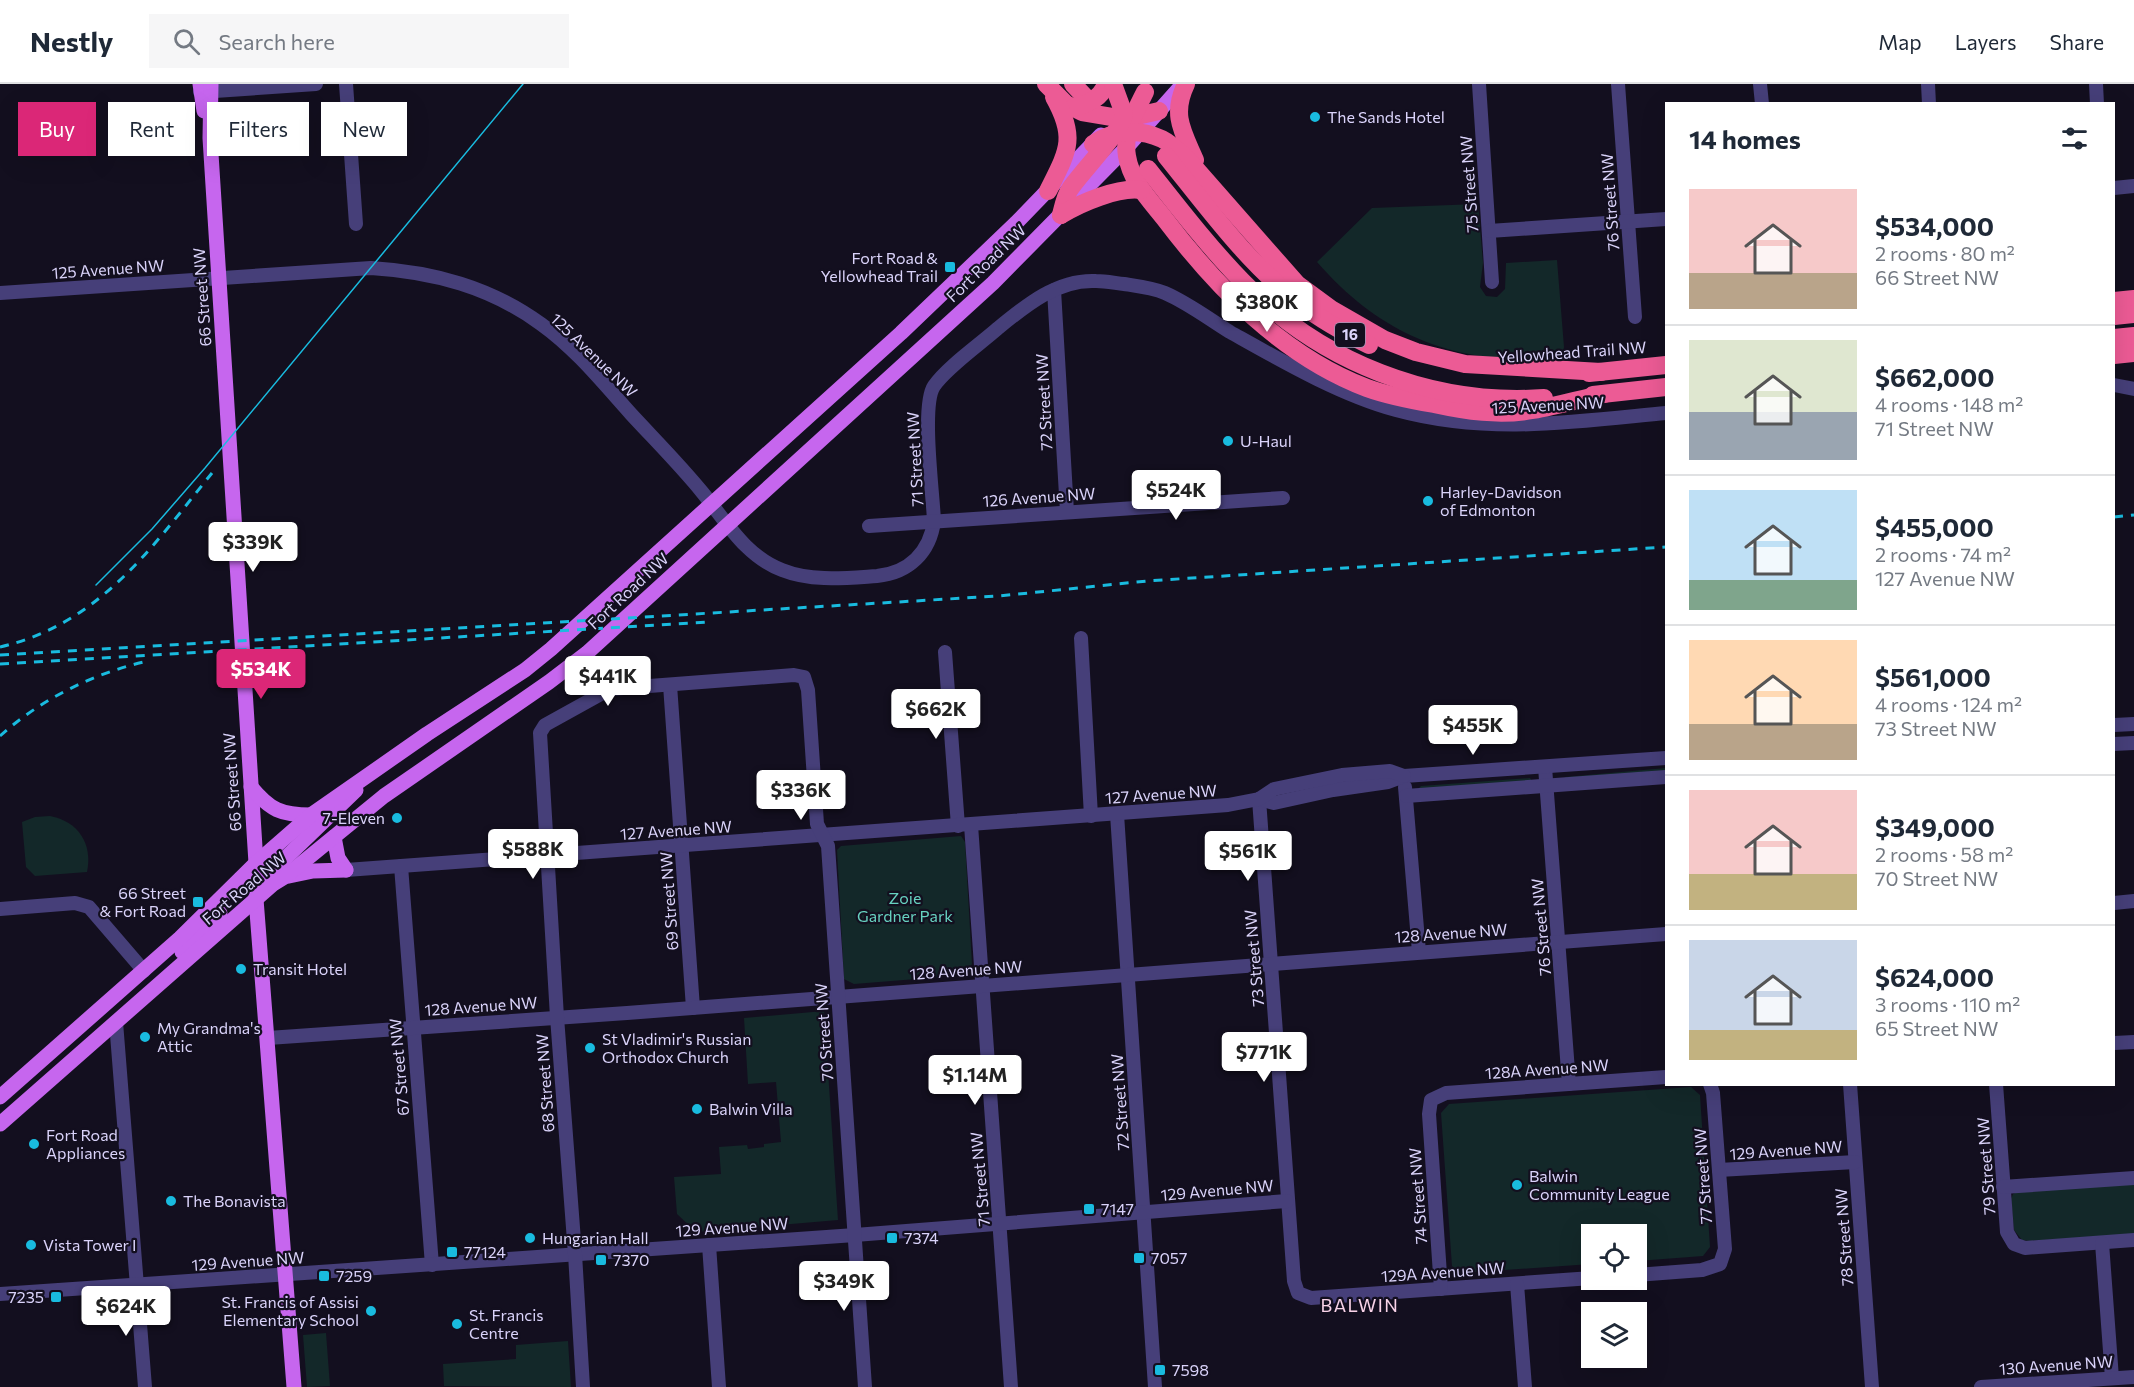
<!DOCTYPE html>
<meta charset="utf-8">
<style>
:root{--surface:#fff;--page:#f6f6f7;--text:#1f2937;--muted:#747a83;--line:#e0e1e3;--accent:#db2777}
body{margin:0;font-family:Commissioner,sans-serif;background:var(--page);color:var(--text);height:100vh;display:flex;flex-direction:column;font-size:22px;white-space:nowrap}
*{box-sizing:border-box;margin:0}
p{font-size:20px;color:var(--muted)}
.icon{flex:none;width:33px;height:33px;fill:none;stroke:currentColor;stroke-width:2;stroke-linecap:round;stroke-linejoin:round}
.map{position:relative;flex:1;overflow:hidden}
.panel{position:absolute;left:1665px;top:18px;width:450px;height:984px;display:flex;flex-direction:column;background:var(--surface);border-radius:0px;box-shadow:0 6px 24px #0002}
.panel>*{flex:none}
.banner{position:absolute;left:18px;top:18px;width:570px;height:54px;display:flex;gap:12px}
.fabs{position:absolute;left:1581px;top:1140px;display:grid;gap:12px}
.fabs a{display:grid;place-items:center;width:66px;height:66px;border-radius:0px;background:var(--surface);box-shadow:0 6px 24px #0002;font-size:30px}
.price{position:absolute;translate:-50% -51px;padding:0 14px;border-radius:6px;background:#fff;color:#222;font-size:20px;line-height:39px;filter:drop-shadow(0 2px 3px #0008)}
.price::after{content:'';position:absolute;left:50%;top:36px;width:18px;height:14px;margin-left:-9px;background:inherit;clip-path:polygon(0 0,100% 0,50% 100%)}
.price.current{background:var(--accent);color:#fff}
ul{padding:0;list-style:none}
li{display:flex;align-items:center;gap:18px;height:150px;padding:0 24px}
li+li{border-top:2px solid var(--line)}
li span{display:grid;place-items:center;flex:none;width:168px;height:120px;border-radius:0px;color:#555}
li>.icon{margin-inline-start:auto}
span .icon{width:72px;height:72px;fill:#fffc;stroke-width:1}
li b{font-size:26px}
h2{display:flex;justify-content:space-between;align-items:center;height:72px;padding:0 24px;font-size:26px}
.tag{padding:0 21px;border-radius:0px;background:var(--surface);box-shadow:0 6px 24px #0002;font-size:21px;line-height:54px}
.tag.current{background:var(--accent);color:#fff}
header{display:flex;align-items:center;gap:36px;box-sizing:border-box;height:84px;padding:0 30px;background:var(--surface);border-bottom:2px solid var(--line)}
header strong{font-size:28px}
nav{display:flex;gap:33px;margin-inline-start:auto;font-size:21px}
.search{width:420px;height:54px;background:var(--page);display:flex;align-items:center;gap:15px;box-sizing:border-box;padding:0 21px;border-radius:0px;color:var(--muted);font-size:22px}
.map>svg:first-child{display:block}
.green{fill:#132829}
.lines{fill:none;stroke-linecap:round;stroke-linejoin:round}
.minor{stroke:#463f79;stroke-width:14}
.major{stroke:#c666ee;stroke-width:15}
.highway{stroke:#ec5b95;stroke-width:18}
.tram{stroke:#19bbdf;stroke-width:1.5}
.rail{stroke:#19bbdf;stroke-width:3;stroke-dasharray:9 8;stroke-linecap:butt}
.poi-dot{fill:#19bbdf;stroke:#130f1f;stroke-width:2}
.labels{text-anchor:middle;stroke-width:4.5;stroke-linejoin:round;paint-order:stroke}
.shield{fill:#130f1f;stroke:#9e98b8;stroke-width:1.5}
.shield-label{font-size:15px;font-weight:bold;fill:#dad3fa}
.poi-label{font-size:16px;fill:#dad3fa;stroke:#130f1f;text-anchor:start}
.street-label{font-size:16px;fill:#dad3fa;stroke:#130f1f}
.park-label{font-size:16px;fill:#67d1c0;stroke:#130f1f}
.neighbourhood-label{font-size:18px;letter-spacing:1.5px;fill:#fad4e9;stroke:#130f1f}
</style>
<header>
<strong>Nestly</strong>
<div class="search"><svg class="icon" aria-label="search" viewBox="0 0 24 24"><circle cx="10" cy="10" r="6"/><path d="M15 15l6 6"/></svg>Search here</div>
<nav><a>Map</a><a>Layers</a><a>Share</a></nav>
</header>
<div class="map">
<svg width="2134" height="1303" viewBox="0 0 2134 1303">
<rect width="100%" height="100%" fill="#130f1f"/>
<g class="green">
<path d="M1478,120L1483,179L1480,203L1486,212L1497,213L1505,205L1506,179L1557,176L1564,263L1562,275C1460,281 1385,256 1317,178L1372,124Z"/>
<path d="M1666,684V688L1565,694V693Z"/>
<path d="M1530,694L1532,697L1421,706L1419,704L1421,702Z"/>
<path d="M50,732C78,737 93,760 87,788L35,792L26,783L22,738L35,733Z"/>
<path d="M961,752L965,758L972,880L966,891L854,900L844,895L837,766L841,762Z"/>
<path d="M824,927L838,1136L696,1148L677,1130L674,1093L721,1090L719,1063L747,1061L748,1065L764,1063V1060L781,1058L776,998L748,1000L744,934Z"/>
<path d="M1691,1003L1700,1011L1710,1163L1703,1172L1637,1177L1636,1150H1592L1591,1180L1461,1189L1452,1182L1441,1029L1449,1020Z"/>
<path d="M2134,1099V1150L2030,1157L2022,1156L2014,1146L2011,1115L2013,1110L2019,1107Z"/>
<path d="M326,1249L330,1302L307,1303L303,1251Z"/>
<path d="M568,1257L571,1303L444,1302L443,1280L516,1275V1261Z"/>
</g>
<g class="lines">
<g class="minor">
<path d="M346,0L356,140"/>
<path d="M1479,0L1492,198"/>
<path d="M1618,0L1635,233"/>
<path d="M1760,0L1762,20"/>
<path d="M1928,0L1929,20"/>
<path d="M2096,0L2097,20"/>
<path d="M200,8L316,0"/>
<path d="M2114,104L2134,102"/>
<path d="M1489,147L1666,135"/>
<path d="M1054,206L1067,428"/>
<path d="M0,209L371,184C434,188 490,203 541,240C576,265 603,299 631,330C655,356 680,381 702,408C726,437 745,472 782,486C812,498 846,494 877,492C909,489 930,468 934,437C933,410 921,321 934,302C946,284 980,260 997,245C1025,222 1057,195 1096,197C1105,197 1115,199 1124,200C1137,202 1153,204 1165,209C1188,219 1209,235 1230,248C1280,276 1340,311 1396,326C1488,351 1573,338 1666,329"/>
<path d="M2114,301L2134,305"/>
<path d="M869,442L1283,414"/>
<path d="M1081,554L1091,732"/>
<path d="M945,568L958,742"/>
<path d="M670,601L693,924"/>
<path d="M2114,641L2134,640"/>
<path d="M2114,660L2134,659"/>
<path d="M1545,683L1569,1000"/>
<path d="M1405,703L1419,868"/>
<path d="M1406,712L1666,693"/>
<path d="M1259,715L1294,1197L1298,1209L1311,1214L1592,1194"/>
<path d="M1259,715L1274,719L1333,706L1388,698L1404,692L1666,674"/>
<path d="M1117,730L1155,1303"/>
<path d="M971,741L1011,1303"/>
<path d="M401,782L432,1181"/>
<path d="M346,786L1228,721L1259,715L1274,705L1342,691L1390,687L1404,692"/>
<path d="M2114,819L2134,817"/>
<path d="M0,825L75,819L89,823L144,887"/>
<path d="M116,938L145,1303"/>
<path d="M268,954L627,929L1666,850"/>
<path d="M2114,959L2134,958"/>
<path d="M1850,1000L1872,1303"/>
<path d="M1996,1000L2007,1148L2014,1160L2025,1164L2134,1156"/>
<path d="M1719,1086L1855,1078"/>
<path d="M2003,1103L2134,1094"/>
<path d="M2102,1159L2112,1294"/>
<path d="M709,1161L719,1303"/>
<path d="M1636,1191L1702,1186L1720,1180L1725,1165L1713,1009L1710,1000"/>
<path d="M1517,1200L1525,1303"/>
<path d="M1441,1205L1429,1030L1431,1016L1446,1009L1666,993"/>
<path d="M0,1210L855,1151L1287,1117"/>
<path d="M583,1303L575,1170L557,933L540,649L545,641L610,605L794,591L804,593L808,606L817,740L828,762L865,1303"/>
<path d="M1981,1303L2134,1293"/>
</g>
<g class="major">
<path d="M200,0L204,27"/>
<path d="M211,0L210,54L256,779V815L294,1303"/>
<path d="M251,703C270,726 281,731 311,731"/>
<path d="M334,753L338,774L346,786"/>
<path d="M289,792L313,787L346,786"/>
<path d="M258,810L271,788L356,706"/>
<path d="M182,868L220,829"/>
<path d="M0,1013L180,854L256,779L311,731L427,650L525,586L551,565L901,249L1016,139L1101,51"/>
<path d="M0,1040L273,800L286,792L384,712L549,598L587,569L993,199L1127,63L1183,0"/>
</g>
<g class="highway">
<path d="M1046,0L1066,20L1082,28L1124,35L1159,27"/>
<path d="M1073,0L1087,15"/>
<path d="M1186,0C1171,31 1183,48 1195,76"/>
<path d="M1145,8C1135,28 1123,49 1127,72C1131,97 1149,115 1164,134C1217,204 1283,272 1367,304C1389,312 1411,316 1434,320C1466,327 1499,332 1533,326C1557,322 1580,315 1604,310"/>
<path d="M1073,24C1088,19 1100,16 1106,0"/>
<path d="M1093,60C1112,46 1139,44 1162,55C1172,60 1180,69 1188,76L1297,200L1331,225L1385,256L1416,268L1465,280L1601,288"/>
<path d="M1166,72C1208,124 1248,180 1302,221C1323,237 1345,249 1369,261"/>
<path d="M1148,85C1178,123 1208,162 1242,197C1320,278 1432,322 1544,314"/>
<path d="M1048,107C1068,67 1077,54 1054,13"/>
<path d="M1061,131C1063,123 1065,112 1070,105C1082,87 1123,46 1124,30L1113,0"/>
<path d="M1061,131C1080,119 1118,103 1141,106"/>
<path d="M2114,217L2134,215"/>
<path d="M2114,232L2134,230"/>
<path d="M2114,254L2134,252"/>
<path d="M2114,271L2134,269"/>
<path d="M1589,289L1666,281"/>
<path d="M1593,311L1666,303"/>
</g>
<path class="tram" d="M96,501L152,445L205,384L523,0"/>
<g class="rail">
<path d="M2114,433L2134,431"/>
<path d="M0,563C100,540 152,463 212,389"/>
<path d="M0,571L999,512L1147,497L1666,463"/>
<path d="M0,580L710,538"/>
<path d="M0,652C41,615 94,589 148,577"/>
</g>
</g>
<g class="poi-dot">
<circle cx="1315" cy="33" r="6"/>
<rect x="944" y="177" width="12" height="12" rx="3"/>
<circle cx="1228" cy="357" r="6"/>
<circle cx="1428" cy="417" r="6"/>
<circle cx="397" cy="734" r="6"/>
<rect x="192" y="812" width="12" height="12" rx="3"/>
<circle cx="241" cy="885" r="6"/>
<circle cx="145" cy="953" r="6"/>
<circle cx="590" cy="964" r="6"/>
<circle cx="697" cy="1025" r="6"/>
<circle cx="34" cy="1060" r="6"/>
<circle cx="1517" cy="1101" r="6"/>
<circle cx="171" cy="1117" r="6"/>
<rect x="1083" y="1119" width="12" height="12" rx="3"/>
<circle cx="530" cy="1154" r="6"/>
<rect x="886" y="1148" width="12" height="12" rx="3"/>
<circle cx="31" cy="1161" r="6"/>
<rect x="446" y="1162" width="12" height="12" rx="3"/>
<rect x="1133" y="1168" width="12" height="12" rx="3"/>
<rect x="595" y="1170" width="12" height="12" rx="3"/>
<rect x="318" y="1186" width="12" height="12" rx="3"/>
<rect x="50" y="1207" width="12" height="12" rx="3"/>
<circle cx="371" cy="1227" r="6"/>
<circle cx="457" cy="1240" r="6"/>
<rect x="1154" y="1280" width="12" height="12" rx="3"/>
</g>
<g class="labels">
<rect class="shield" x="1335" y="239" width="30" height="24" rx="4.5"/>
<g class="shield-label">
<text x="1350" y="256">16</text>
</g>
<g class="poi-label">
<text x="1327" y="39">The Sands Hotel</text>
<text x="938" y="180" text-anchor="end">Fort Road &amp;<tspan x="938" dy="18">Yellowhead Trail</tspan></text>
<text x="1240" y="363">U-Haul</text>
<text x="1440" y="414">Harley-Davidson<tspan x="1440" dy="18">of Edmonton</tspan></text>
<text x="385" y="740" text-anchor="end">7-Eleven</text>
<text x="186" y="815" text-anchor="end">66 Street<tspan x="186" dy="18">&amp; Fort Road</tspan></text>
<text x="253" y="891">Transit Hotel</text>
<text x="157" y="950">My Grandma's<tspan x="157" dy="18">Attic</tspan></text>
<text x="602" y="961">St Vladimir's Russian<tspan x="602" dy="18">Orthodox Church</tspan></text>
<text x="709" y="1031">Balwin Villa</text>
<text x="46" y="1057">Fort Road<tspan x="46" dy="18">Appliances</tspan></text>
<text x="1529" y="1098">Balwin<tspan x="1529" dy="18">Community League</tspan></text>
<text x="183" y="1123">The Bonavista</text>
<text x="1101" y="1131">7147</text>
<text x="542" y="1160">Hungarian Hall</text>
<text x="904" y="1160">7374</text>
<text x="43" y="1167">Vista Tower I</text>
<text x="464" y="1174">77124</text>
<text x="1151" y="1180">7057</text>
<text x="613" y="1182">7370</text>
<text x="336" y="1198">7259</text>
<text x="44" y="1219" text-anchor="end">7235</text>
<text x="359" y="1224" text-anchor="end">St. Francis of Assisi<tspan x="359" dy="18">Elementary School</tspan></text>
<text x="469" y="1237">St. Francis<tspan x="469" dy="18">Centre</tspan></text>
<text x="1172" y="1292">7598</text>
</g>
<g class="street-label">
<text transform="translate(1469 100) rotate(-94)" y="6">75 Street NW</text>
<text transform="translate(1610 118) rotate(-94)" y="6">76 Street NW</text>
<text transform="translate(986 179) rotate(-44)" y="6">Fort Road NW</text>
<text transform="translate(108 185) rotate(-4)" y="6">125 Avenue NW</text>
<text transform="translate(202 213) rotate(-94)" y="6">66 Street NW</text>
<text transform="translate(1572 268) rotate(-4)" y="6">Yellowhead Trail NW</text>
<text transform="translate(594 271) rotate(44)" y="6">125 Avenue NW</text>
<text transform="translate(1044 318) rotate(-93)" y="6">72 Street NW</text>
<text transform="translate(1548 321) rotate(-3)" y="6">125 Avenue NW</text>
<text transform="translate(915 375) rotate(-93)" y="6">71 Street NW</text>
<text transform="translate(1039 413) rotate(-4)" y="6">126 Avenue NW</text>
<text transform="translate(628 507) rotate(-43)" y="6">Fort Road NW</text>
<text transform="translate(232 698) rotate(-94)" y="6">66 Street NW</text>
<text transform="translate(1161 710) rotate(-4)" y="6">127 Avenue NW</text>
<text transform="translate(676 746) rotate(-4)" y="6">127 Avenue NW</text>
<text transform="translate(244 804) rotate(-40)" y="6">Fort Road NW</text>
<text transform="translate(669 817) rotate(-94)" y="6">69 Street NW</text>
<text transform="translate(1541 843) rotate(-95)" y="6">76 Street NW</text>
<text transform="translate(1451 849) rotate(-4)" y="6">128 Avenue NW</text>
<text transform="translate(1254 874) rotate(-95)" y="6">73 Street NW</text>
<text transform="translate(966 886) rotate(-4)" y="6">128 Avenue NW</text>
<text transform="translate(481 922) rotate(-4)" y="6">128 Avenue NW</text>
<text transform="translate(824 948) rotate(-94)" y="6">70 Street NW</text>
<text transform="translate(399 983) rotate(-95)" y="6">67 Street NW</text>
<text transform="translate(1547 985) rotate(-4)" y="6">128A Avenue NW</text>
<text transform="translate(545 999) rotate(-94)" y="6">68 Street NW</text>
<text transform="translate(1120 1018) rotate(-94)" y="6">72 Street NW</text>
<text transform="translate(1786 1066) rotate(-4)" y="6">129 Avenue NW</text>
<text transform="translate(1986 1082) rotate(-94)" y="6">79 Street NW</text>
<text transform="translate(1703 1092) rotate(-94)" y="6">77 Street NW</text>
<text transform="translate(980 1095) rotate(-95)" y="6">71 Street NW</text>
<text transform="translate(1217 1106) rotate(-5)" y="6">129 Avenue NW</text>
<text transform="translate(1418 1112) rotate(-94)" y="6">74 Street NW</text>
<text transform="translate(732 1143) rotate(-4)" y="6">129 Avenue NW</text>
<text transform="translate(1844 1153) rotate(-94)" y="6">78 Street NW</text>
<text transform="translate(248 1177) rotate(-4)" y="6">129 Avenue NW</text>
<text transform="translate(1443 1188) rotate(-4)" y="6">129A Avenue NW</text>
<text transform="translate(2056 1281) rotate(-4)" y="6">130 Avenue NW</text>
</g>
<g class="park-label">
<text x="905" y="820">Zoie<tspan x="905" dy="18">Gardner Park</tspan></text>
</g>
<g class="neighbourhood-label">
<text x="1360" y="1228">BALWIN</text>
</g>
</g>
</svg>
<div class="fabs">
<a><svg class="icon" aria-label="locate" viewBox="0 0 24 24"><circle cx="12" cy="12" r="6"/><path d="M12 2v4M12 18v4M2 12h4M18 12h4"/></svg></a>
<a><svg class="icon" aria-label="layers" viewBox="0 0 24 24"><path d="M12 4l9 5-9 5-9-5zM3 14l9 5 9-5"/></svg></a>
</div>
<b class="price" style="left:1267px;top:249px">$380K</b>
<b class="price" style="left:1176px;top:437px">$524K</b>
<b class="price" style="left:253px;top:489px">$339K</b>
<b class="price current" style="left:261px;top:616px">$534K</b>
<b class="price" style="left:608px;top:623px">$441K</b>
<b class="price" style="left:936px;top:656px">$662K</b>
<b class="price" style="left:1473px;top:672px">$455K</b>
<b class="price" style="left:801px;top:737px">$336K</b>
<b class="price" style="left:533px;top:796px">$588K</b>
<b class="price" style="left:1248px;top:798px">$561K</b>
<b class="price" style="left:1264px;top:999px">$771K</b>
<b class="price" style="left:975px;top:1022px">$1.14M</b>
<b class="price" style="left:844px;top:1228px">$349K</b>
<b class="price" style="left:126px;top:1253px">$624K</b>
<div class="banner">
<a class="tag current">Buy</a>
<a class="tag">Rent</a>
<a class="tag">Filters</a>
<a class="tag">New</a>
</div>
<section class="panel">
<h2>14 homes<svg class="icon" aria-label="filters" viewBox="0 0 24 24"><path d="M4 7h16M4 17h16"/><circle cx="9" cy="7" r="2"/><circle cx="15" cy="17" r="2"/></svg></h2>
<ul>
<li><span style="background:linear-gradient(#f6c9c9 70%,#b9a48a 0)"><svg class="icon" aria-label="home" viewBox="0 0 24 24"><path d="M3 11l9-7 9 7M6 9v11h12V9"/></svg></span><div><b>$534,000</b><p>2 rooms · 80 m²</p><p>66 Street NW</p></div></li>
<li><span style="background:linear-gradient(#dfe7d0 60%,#9aa5b1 0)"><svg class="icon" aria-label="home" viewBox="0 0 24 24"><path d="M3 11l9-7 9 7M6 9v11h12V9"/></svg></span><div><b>$662,000</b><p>4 rooms · 148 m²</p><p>71 Street NW</p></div></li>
<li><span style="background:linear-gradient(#bfe0f5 75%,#7fa58c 0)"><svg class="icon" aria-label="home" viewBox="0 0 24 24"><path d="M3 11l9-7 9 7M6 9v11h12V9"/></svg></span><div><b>$455,000</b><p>2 rooms · 74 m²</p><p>127 Avenue NW</p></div></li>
<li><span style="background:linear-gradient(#ffd9b3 70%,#b9a48a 0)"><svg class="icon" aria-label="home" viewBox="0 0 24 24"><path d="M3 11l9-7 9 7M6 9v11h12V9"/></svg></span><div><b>$561,000</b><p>4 rooms · 124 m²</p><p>73 Street NW</p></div></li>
<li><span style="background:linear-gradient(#f6c9c9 70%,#c2b280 0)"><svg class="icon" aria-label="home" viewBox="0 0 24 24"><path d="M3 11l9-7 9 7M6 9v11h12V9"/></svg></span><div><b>$349,000</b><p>2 rooms · 58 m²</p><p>70 Street NW</p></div></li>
<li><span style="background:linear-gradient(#c9d6e8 75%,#c2b280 0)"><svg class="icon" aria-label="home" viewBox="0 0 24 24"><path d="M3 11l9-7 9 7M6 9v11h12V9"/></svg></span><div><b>$624,000</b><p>3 rooms · 110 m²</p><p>65 Street NW</p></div></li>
</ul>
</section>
</div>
